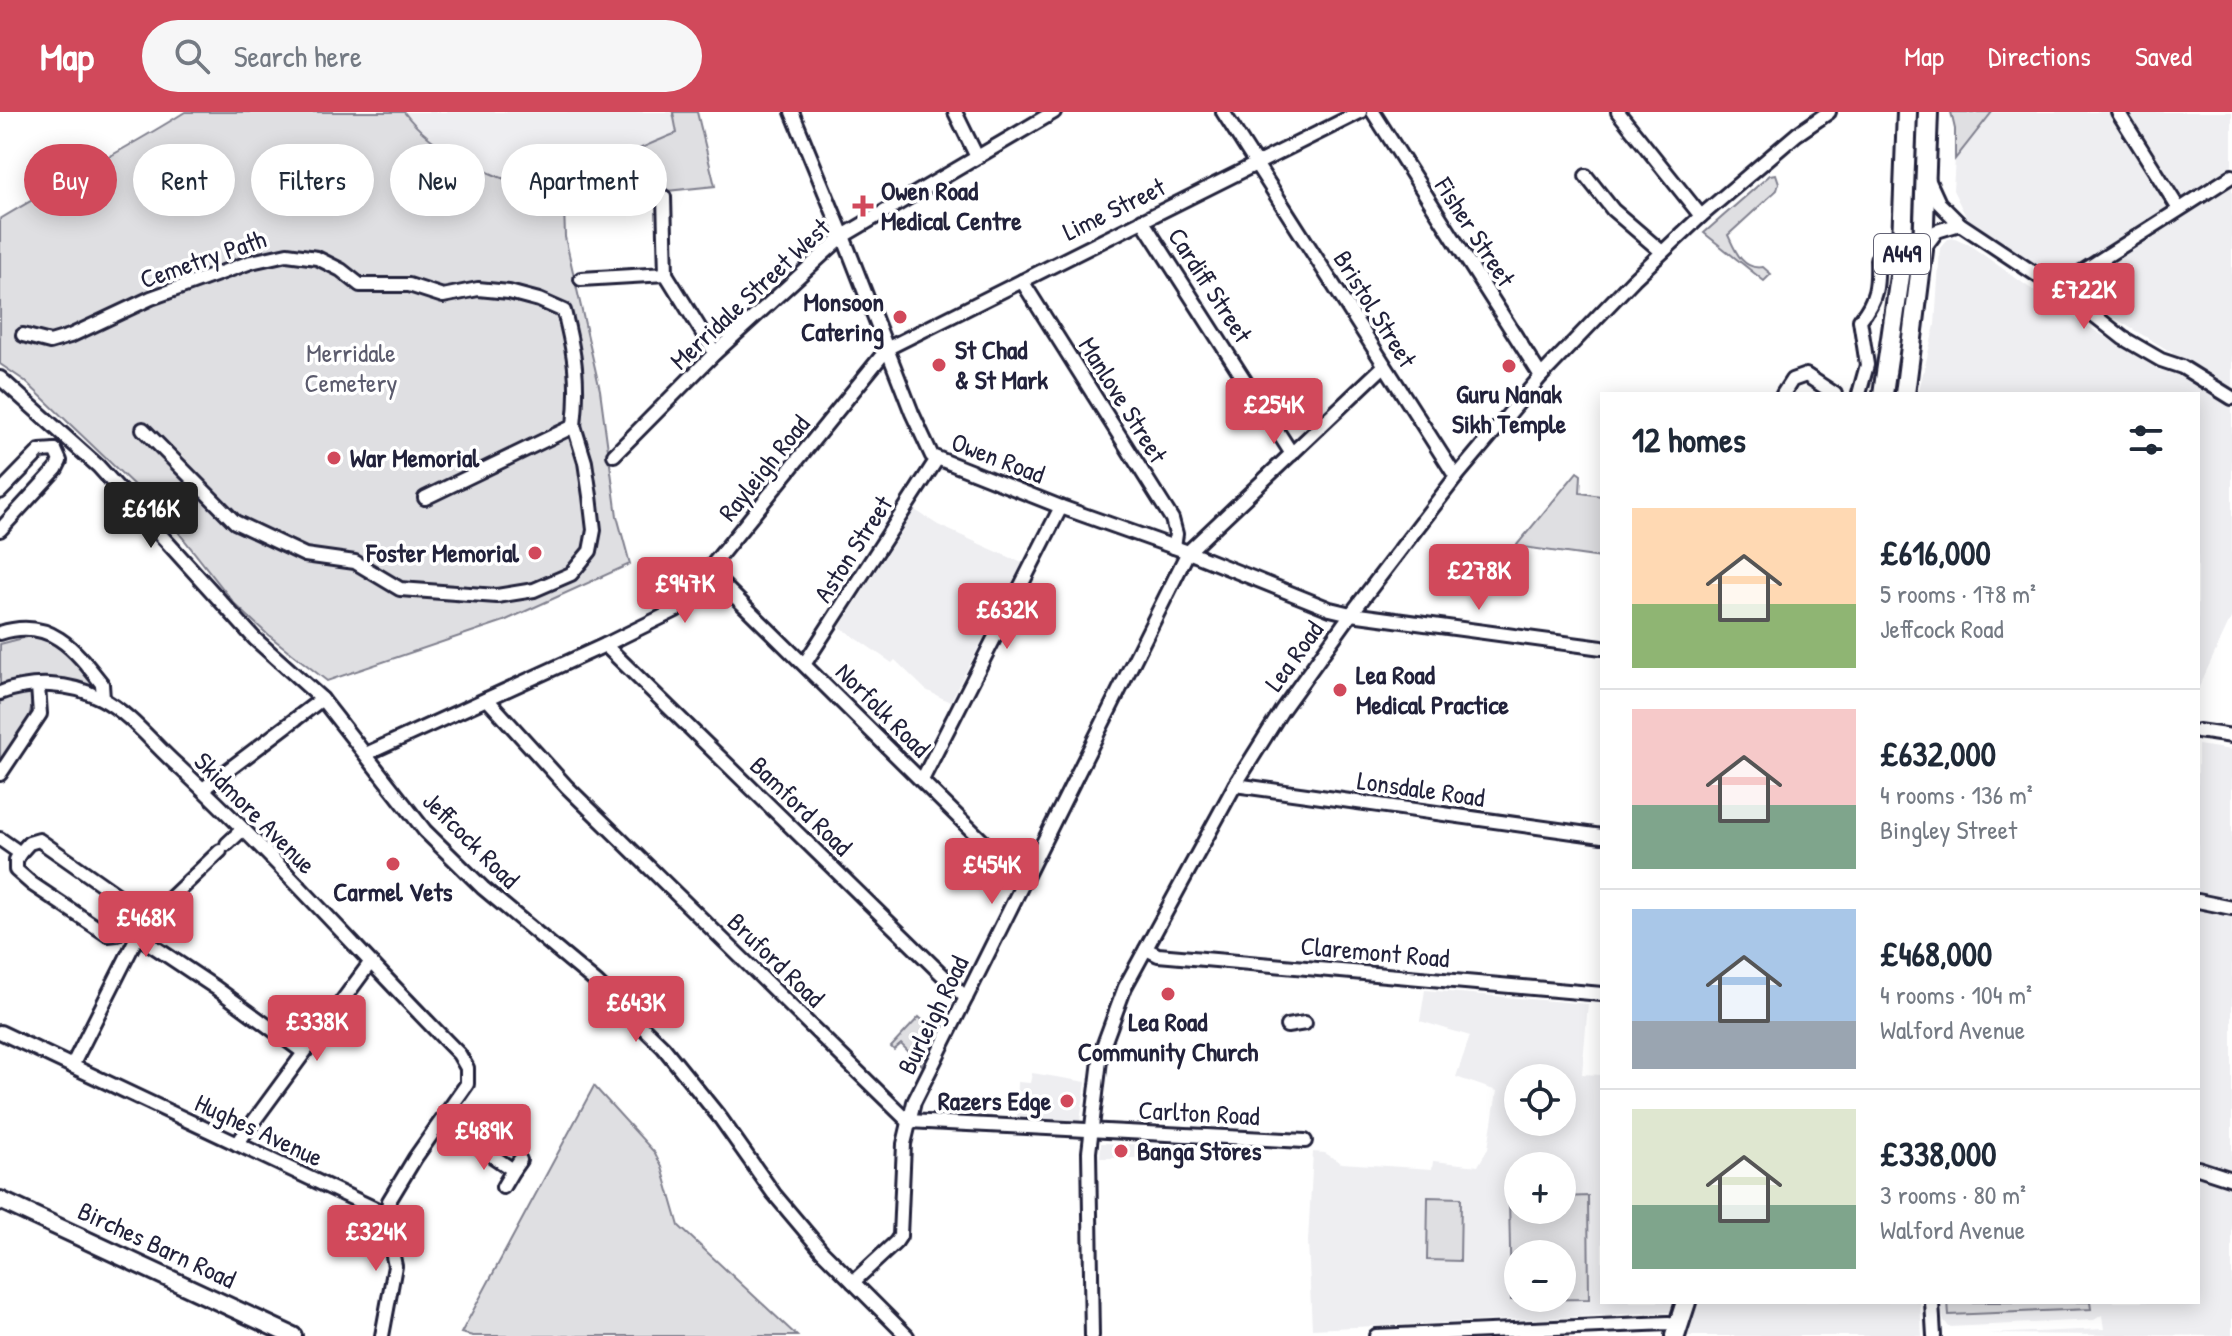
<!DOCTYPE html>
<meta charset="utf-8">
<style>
:root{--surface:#fff;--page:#f6f6f7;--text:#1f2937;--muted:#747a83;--line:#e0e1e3;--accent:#d1495b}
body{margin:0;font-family:"Patrick Hand",sans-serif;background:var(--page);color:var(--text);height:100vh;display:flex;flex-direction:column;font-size:30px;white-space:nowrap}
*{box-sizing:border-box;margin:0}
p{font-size:26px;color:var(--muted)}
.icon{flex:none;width:44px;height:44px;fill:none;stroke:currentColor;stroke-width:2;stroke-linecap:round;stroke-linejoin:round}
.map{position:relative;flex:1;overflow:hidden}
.drawer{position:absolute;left:1600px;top:280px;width:600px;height:912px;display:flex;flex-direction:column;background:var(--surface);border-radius:0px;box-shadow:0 4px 20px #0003}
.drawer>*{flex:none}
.guide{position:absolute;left:24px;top:32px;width:760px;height:72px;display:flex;gap:16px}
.tools{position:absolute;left:1504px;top:952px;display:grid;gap:16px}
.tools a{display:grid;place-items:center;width:72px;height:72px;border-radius:50%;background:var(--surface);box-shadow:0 4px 20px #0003;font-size:40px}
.price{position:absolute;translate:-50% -68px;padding:0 18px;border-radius:8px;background:var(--accent);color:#fff;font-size:26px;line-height:52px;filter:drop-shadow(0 2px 4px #0008)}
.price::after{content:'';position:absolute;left:50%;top:48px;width:24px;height:18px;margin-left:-12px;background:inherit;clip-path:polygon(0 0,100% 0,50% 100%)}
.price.selected{background:#222;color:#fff}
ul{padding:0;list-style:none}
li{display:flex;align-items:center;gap:24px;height:200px;padding:0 32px}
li+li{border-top:2px solid var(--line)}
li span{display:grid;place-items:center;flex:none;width:224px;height:160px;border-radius:0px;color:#555}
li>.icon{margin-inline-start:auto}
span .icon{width:96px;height:96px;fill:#fffc;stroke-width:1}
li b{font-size:34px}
h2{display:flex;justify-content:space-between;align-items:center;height:96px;padding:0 32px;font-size:34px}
.chip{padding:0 28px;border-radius:36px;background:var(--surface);box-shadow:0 4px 20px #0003;font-size:28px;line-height:72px}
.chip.selected{background:var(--accent);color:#fff}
header{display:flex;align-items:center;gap:48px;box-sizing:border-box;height:112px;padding:0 40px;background:var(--accent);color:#fff}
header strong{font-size:38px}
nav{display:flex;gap:44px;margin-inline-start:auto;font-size:28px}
.search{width:560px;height:72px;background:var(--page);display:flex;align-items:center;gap:20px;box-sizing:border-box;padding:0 28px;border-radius:44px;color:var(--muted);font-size:30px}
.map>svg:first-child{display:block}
.built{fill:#eeeef1;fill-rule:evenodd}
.green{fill:#dfdfe2;stroke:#80808e;stroke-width:2;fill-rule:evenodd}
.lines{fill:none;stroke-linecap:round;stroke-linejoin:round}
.minor-casing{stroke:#22223b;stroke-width:18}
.major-casing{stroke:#22223b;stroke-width:22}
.highway-casing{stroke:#22223b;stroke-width:24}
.minor{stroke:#fff;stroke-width:12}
.major{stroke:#fff;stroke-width:16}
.highway{stroke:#fff;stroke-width:18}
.poi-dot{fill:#d1495b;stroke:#fff;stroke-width:3}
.labels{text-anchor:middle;stroke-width:7;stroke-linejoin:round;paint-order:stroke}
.shield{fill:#fff;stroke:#646476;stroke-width:2}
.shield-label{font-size:24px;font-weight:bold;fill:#22223b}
.poi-label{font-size:26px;font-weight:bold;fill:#22223b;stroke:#fff;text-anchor:start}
.street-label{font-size:26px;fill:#22223b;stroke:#fff}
.park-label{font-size:26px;fill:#5b5b6d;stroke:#fff}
</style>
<header>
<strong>Map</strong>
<div class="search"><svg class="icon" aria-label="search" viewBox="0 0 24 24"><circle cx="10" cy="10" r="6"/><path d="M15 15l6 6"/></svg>Search here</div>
<nav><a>Map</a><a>Directions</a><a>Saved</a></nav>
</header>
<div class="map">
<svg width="2232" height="1224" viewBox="0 0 2232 1224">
<rect width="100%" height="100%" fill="#fff"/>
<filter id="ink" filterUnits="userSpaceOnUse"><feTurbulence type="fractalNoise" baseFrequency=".0125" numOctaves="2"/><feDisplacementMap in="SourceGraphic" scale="16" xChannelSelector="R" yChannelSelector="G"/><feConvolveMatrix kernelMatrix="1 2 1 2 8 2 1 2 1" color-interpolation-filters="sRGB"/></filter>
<g filter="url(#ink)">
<g class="built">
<path d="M404,0H697L715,74L564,94L556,68L514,69L480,57L451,41L416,16Z"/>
<path d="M1992,0H2232V504L2198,577V282H1918L1935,213L1940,136L1948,127L1955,126L1968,132L2058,196L2161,259L2173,241L2109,203L2080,183V170L2146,128L2139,115L2052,168L1969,111L1953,78L1955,46Z"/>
<path d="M915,398L938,413L1022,451L950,590L926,578L895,548L892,551L840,515Z"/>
<path d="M2198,633L2232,638V1224L1987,1222L2104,1217L2102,1203L2094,1208L1949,1215L1943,1207L1942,1190H2198Z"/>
<path d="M1425,878L1588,892L1582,962L1602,963V1190H1673L1671,1200L1312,1217L1308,1129L1313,1040L1325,1041L1341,1051L1432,1057L1433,1049L1478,1054L1488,1036L1497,979L1456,965L1470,924L1420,909ZM1518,966H1562V1010H1518ZM1518,1054H1562V1098H1518ZM1518,1142H1562V1186H1518Z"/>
<path d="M1032,961L1086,970L1080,1009L1017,1007L1018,970L1030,971Z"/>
<path d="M1101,1031L1149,1033L1148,1046H1100Z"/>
<path d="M1698,1190H1920L1922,1224H1688Z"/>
</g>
<g class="green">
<path d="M185,0H404C419,20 439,35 461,47C477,55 495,65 512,69C556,78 635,37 677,21L673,0H697L715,74L637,82L564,94L565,125L600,278L617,404L630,452L504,509L327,569L267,522L235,492L175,416L139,378L25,269L0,252V107C61,70 125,38 185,0Z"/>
<path d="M1951,0H1992L1955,47V17Z"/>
<path d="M1776,62L1779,71L1777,78L1728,123C1734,136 1742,159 1763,155L1771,162L1764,169L1704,121L1770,63Z"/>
<path d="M1577,360L1581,363L1580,381L1602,384V446L1516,434Z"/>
<path d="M35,523C41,524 48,525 53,528C65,535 94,564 94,575L0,577V532Z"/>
<path d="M31,578C35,611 19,624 0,648V589Z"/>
<path d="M919,905L938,922L922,953L901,932L894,938L891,935Z"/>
<path d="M594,974L655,1041L662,1055L679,1114L797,1224H473L461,1221Z"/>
<path d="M1588,1084L1589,1187L1511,1188L1509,1086L1518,1085V1098H1562V1085ZM1518,1142H1562V1186H1518Z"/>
<path d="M1428,1085L1461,1086L1460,1149L1427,1148Z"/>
<path d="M1948,1190H2090L2091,1197L1949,1203Z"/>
</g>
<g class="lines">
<defs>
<g id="minor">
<path d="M792,0L843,124L912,301L932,344L1061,395L1188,440L1330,497L1351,502L1602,536"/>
<path d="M955,0L977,45"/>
<path d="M1223,0L1456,365"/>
<path d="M1373,0L1541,264"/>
<path d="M1618,0L1701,104"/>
<path d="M2118,0L2179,97"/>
<path d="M1586,64L1613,98L1662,140"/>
<path d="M1928,67L1939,91L1960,112L2076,189L2123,226L2161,248L2182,255L2232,286"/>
<path d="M664,85L666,162L715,241"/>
<path d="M1142,108L1292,342"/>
<path d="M1925,135L1937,119L1960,112"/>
<path d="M581,167L666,162"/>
<path d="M1022,169L1172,407L1176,422L1174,435"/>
<path d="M2061,179L2069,168L2232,64"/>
<path d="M23,223L50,230L70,224L151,186L251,150L287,142L317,146L341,158L360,173H409L443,184L478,177L509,180L539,188L564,199C575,243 579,268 574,314"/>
<path d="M0,266L98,354L255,527L322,587L425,719L483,776L597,871L663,935L721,1007L774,1082L822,1139L907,1224"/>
<path d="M1783,282L1792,268L1806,263L1835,282"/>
<path d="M1859,282L1867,253L1860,208C1877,187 1878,173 1877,147L1887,138L1902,134"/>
<path d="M143,317L235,410L305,443L355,450L400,477L497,484L534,478L571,462L590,439L594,418L590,384L585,350L574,314L425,386"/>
<path d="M614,343L715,241L843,124L1054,0"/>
<path d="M0,380L40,339L55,338"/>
<path d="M0,418L56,357L60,349L55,338"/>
<path d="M709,459L1024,770"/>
<path d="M0,521C50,505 74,536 102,572L103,587"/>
<path d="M605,533L966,886"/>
<path d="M805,551L937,347"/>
<path d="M0,581C31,569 70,570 100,586C130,601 153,632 178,654C276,745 365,847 459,942L467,956V972L415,1046L389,1089L386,1110L395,1154L382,1224"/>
<path d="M487,587L567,675L908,1009L1305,1029"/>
<path d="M2198,619L2232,624"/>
<path d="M366,642L605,533L676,498L888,236L1360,0"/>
<path d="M0,662L40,602L38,574"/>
<path d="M922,668L1061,395"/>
<path d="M1235,673L1602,724"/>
<path d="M203,677L322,587"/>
<path d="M0,727L20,741L16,748V758L32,772L108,823L117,822L123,814L216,876L303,940"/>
<path d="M227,732L242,718"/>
<path d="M20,741L29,731L39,728L130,792V805L123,814"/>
<path d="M2198,789L2232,796"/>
<path d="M1146,837L1158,843L1602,882"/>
<path d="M1287,914L1305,911"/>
<path d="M0,920L386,1102"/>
<path d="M72,954L137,825L151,805L220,739"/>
<path d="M443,1010L513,1058L520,1048"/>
<path d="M237,1032L370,851"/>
<path d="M2198,1056L2232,1067"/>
<path d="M503,1075L513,1058"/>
<path d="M853,1170L896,1130L900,1124L904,1032L914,990L1188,440L1384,254"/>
<path d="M1932,1190L1934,1224"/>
<path d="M1092,1224L1089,1040L1101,940L1125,875L1235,673L1282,598L1351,502L1456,365L1541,264L1634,167L1701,104L1797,22L1829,0"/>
<path d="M1376,1224L1668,1211L1678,1213"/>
</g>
<path id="major" d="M0,1088L293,1224"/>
<g id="highway">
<path d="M1883,282L1901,157L1907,0"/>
<path d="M1905,282L1923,138L1928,0"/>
<path d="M1675,1224L1686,1190"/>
</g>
</defs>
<use href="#minor" class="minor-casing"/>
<use href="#major" class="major-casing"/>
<use href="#highway" class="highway-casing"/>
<use href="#minor" class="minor"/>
<use href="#major" class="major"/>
<use href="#highway" class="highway"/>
</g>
</g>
<g class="poi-dot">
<path d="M859 82h8v8h8v8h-8v8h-8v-8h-8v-8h8z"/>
<circle cx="900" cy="205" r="8"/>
<circle cx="939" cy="253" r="8"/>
<circle cx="1509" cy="254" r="8"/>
<circle cx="334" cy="346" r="8"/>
<circle cx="535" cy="441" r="8"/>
<circle cx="1340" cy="578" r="8"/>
<circle cx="393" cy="752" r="8"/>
<circle cx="1168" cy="882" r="8"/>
<circle cx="1067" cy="989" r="8"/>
<circle cx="1121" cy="1039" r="8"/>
</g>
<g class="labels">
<rect class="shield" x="1874" y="122" width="56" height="40" rx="6"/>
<g class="shield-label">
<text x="1902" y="150">A449</text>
</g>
<g class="poi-label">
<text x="881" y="88">Owen Road<tspan x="881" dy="30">Medical Centre</tspan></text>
<text x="884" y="199" text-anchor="end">Monsoon<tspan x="884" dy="30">Catering</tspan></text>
<text x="955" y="247">St Chad<tspan x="955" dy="30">&amp; St Mark</tspan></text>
<text x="1509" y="291" text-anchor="middle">Guru Nanak<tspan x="1509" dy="30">Sikh Temple</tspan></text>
<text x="350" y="355">War Memorial</text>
<text x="519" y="450" text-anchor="end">Foster Memorial</text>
<text x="1356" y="572">Lea Road<tspan x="1356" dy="30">Medical Practice</tspan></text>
<text x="393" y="789" text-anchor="middle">Carmel Vets</text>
<text x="1168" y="919" text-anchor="middle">Lea Road<tspan x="1168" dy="30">Community Church</tspan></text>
<text x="1051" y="998" text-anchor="end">Razers Edge</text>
<text x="1137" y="1048">Banga Stores</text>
</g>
<g class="street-label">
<text transform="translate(1114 97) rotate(-26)" y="9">Lime Street</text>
<text transform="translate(1475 120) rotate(57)" y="9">Fisher Street</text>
<text transform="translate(203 147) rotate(-19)" y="9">Cemetry Path</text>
<text transform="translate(1210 173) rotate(57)" y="9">Cardiff Street</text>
<text transform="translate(750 182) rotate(-43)" y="9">Merridale Street West</text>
<text transform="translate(1375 197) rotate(58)" y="9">Bristol Street</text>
<text transform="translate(1123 288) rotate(58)" y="9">Manlove Street</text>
<text transform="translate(998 346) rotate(21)" y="9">Owen Road</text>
<text transform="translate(764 356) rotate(-51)" y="9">Rayleigh Road</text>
<text transform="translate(853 437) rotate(-57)" y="9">Aston Street</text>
<text transform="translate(1294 544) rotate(-54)" y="9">Lea Road</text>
<text transform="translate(883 598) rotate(45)" y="9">Norfolk Road</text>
<text transform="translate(1421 677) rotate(8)" y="9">Lonsdale Road</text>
<text transform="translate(801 694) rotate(44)" y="9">Bamford Road</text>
<text transform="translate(255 701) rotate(45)" y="9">Skidmore Avenue</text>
<text transform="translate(471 728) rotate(45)" y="9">Jeffcock Road</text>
<text transform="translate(1375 840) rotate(5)" y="9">Claremont Road</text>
<text transform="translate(776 848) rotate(44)" y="9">Bruford Road</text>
<text transform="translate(933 903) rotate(-64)" y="9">Burleigh Road</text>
<text transform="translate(1199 1001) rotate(3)" y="9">Carlton Road</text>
<text transform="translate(259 1018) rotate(25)" y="9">Hughes Avenue</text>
<text transform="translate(157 1133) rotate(25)" y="9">Birches Barn Road</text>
</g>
<g class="park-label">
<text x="351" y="250">Merridale<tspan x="351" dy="30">Cemetery</tspan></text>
</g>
</g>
</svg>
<div class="tools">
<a><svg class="icon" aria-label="locate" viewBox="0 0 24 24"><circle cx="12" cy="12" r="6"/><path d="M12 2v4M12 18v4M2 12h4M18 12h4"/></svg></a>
<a>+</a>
<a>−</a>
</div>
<b class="price" style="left:2084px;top:219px">£722K</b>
<b class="price" style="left:1274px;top:334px">£254K</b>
<b class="price selected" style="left:151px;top:438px">£616K</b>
<b class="price" style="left:1479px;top:500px">£278K</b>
<b class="price" style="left:685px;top:513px">£947K</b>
<b class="price" style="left:1007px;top:539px">£632K</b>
<b class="price" style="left:992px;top:794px">£454K</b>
<b class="price" style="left:146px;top:847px">£468K</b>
<b class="price" style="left:636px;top:932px">£643K</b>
<b class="price" style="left:317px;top:951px">£338K</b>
<b class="price" style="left:484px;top:1060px">£489K</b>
<b class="price" style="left:376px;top:1161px">£324K</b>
<div class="guide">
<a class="chip selected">Buy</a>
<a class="chip">Rent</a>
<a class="chip">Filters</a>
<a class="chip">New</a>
<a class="chip">Apartment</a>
</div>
<section class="drawer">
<h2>12 homes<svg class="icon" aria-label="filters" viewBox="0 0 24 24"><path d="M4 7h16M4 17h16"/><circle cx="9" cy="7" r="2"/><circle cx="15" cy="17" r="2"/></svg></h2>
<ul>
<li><span style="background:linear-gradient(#ffd9b3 60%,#8fb573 0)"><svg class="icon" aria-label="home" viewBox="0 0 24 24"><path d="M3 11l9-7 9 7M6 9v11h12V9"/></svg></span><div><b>£616,000</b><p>5 rooms · 178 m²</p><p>Jeffcock Road</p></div></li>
<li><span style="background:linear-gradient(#f6c9c9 60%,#7fa58c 0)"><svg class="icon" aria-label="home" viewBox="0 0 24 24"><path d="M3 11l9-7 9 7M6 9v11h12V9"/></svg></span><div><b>£632,000</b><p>4 rooms · 136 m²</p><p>Bingley Street</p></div></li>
<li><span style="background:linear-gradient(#a9c7e8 70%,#9aa5b1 0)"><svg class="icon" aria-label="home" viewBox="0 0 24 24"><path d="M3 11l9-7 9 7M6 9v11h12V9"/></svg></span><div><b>£468,000</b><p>4 rooms · 104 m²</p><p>Walford Avenue</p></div></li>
<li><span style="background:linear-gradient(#dfe7d0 60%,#7fa58c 0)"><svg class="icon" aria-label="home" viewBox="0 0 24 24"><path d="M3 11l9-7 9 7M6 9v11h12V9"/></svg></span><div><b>£338,000</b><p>3 rooms · 80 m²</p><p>Walford Avenue</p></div></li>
</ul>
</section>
</div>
